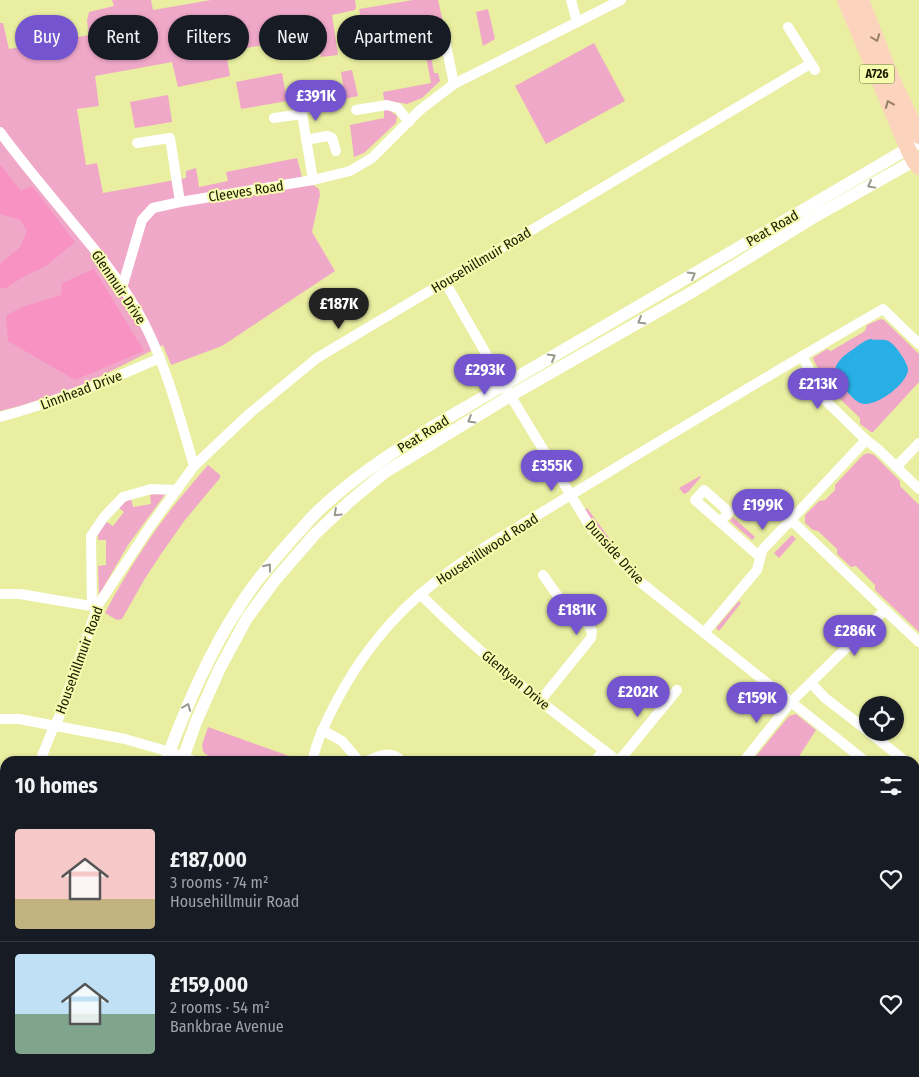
<!DOCTYPE html>
<meta charset="utf-8">
<style>
:root{--surface:#171b24;--page:#242831;--text:#f1f3f6;--muted:#9ea1a6;--line:#363941;--accent:#7555cf}
body{margin:0;font-family:"Fira Sans Condensed",sans-serif;background:var(--page);color:var(--text);height:100vh;display:flex;flex-direction:column;font-size:19px;white-space:nowrap}
*{box-sizing:border-box;margin:0}
p{font-size:16px;color:var(--muted)}
.icon{flex:none;width:28px;height:28px;fill:none;stroke:currentColor;stroke-width:2;stroke-linecap:round;stroke-linejoin:round}
.map{position:relative;flex:1;overflow:hidden}
.drawer{position:absolute;left:0px;top:756px;width:920px;height:321px;display:flex;flex-direction:column;background:var(--surface);border-radius:15px 15px 0 0;box-shadow:0 1px 4px #0004}
.drawer>*{flex:none}
.hud{position:absolute;left:15px;top:15px;width:500px;height:45px;display:flex;gap:10px}
.controls{position:absolute;left:859px;top:696px;display:grid;gap:10px}
.controls a{display:grid;place-items:center;width:45px;height:45px;border-radius:50%;background:var(--surface);box-shadow:0 1px 4px #0004;font-size:25px}
.price{position:absolute;translate:-50% -42px;padding:0 11px;border-radius:18px;background:var(--accent);color:#fff;font-size:16px;line-height:32px;filter:drop-shadow(0 1px 2px #0008)}
.price::after{content:'';position:absolute;left:50%;top:30px;width:15px;height:11px;margin-left:-8px;background:inherit;clip-path:polygon(0 0,100% 0,50% 100%)}
.price.selected{background:#222;color:#fff}
ul{padding:0;list-style:none}
li{display:flex;align-items:center;gap:15px;height:125px;padding:0 15px}
li+li{border-top:1px solid var(--line)}
li span{display:grid;place-items:center;flex:none;width:140px;height:100px;border-radius:5px;color:#555}
li>.icon{margin-inline-start:auto}
span .icon{width:60px;height:60px;fill:#fffc;stroke-width:1}
li b{font-size:21px}
h2{display:flex;justify-content:space-between;align-items:center;height:60px;padding:0 15px;font-size:21px}
.tag{padding:0 18px;border-radius:22px;background:var(--surface);box-shadow:0 1px 4px #0004;font-size:18px;line-height:45px}
.tag.selected{background:var(--accent);color:#fff}
.map>svg:first-child{display:block}
.green{fill:#f0a8c8}
.forest{fill:#f892c2}
.water{fill:#28afe6}
.lines{fill:none;stroke-linecap:round;stroke-linejoin:round}
.minor{stroke:#fff;stroke-width:10}
.tertiary{stroke:#fff;stroke-width:12}
.primary{stroke:#fcd4be;stroke-width:16}
.oneway{stroke:#978168}
.oneway2{stroke:#98988c}
.labels{text-anchor:middle;stroke-width:4;stroke-linejoin:round;paint-order:stroke}
.shield{fill:#f6fbae;stroke:#5d5e34;stroke-width:1}
.shield-label{font-size:12px;font-weight:bold;fill:#1b1b00}
.street-label{font-size:14px;fill:#1b1b00;stroke:#f6fbae}
</style>
<div class="map">
<svg width="919" height="1077" viewBox="0 0 919 1077">
<rect width="100%" height="100%" fill="#e9eea1"/>
<g class="green">
<path d="M112,0H151L153,10L211,0H355L356,7L355,10L332,15L338,55L321,57L316,35L226,52L230,76L178,87L172,62L95,76L99,106L77,109L86,165L97,163L103,193L186,178V171L196,168L199,187L228,181L226,172L297,158L302,177L319,189L320,195L312,232L335,271L222,346L171,365L163,345L81,386L20,406L0,411V23H3L9,49L89,35L87,21L89,12L114,6Z"/>
<path d="M413,0H438L443,22L385,32L390,56L368,60L359,9Z"/>
<path d="M488,9L495,39L483,46L476,12Z"/>
<path d="M594,43L625,101L546,144L515,86Z"/>
<path d="M426,56L431,57L434,73H438L440,81L422,98L407,104L384,100L383,92L431,83Z"/>
<path d="M352,70L358,96L345,99L341,72Z"/>
<path d="M282,73L287,101L241,109L236,82Z"/>
<path d="M168,95L172,122L135,128L130,102Z"/>
<path d="M384,110H389L397,116L396,123L364,153L354,157L350,125L384,118Z"/>
<path d="M881,319L884,320L919,354V382L873,432H871L860,424V418L839,398L823,373L820,372L813,359L814,357L827,349L831,351L865,331L867,325Z"/>
<path d="M798,371L801,372L818,400L816,402Z"/>
<path d="M868,453L874,455L900,481V486L919,505V632L875,590V585L856,566L851,567L837,554V549L818,531L813,530L805,523V515L819,501L825,500L835,490V485L863,455Z"/>
<path d="M208,465L220,475V478L185,520L161,554L144,580L122,619L117,620L105,613C120,584 137,557 155,531C171,508 190,486 208,465Z"/>
<path d="M700,476L701,477L688,492L684,494L679,488Z"/>
<path d="M165,492L166,493L128,545L99,595L98,566L106,565V540H98V531L105,521L113,526L124,512L118,507L124,501L131,498L133,507L151,504L150,495Z"/>
<path d="M587,508L612,542L609,544L584,511Z"/>
<path d="M733,517L755,537L752,540L730,521Z"/>
<path d="M792,535L796,539L779,558L774,553Z"/>
<path d="M739,601L741,603L719,631L716,628Z"/>
<path d="M796,714L816,730L796,761H752L789,716Z"/>
<path d="M208,727L303,761H226L209,756L205,754L203,751L202,745Z"/>
<path d="M919,834V991L915,988V839Z"/>
</g>
<g class="forest">
<path d="M0,164L21,191L32,186L75,242L46,266L23,277L6,288H0V264L20,247L27,231L20,220L0,214Z"/>
<path d="M94,269L144,351L75,380L8,341L6,316L22,307L61,295L62,283Z"/>
</g>
<path class="water" d="M871,339C877,341 885,338 890,342C896,346 909,364 908,371C905,385 875,409 860,403C852,399 846,390 841,384C827,368 841,357 855,348C860,344 865,340 871,339Z"/>
<g class="lines">
<g class="minor">
<path d="M571,0L577,22"/>
<path d="M788,27L815,70"/>
<path d="M398,43L444,35L454,84"/>
<path d="M356,110L387,105L398,108L409,122"/>
<path d="M274,118L302,114L313,180"/>
<path d="M0,132C24,165 51,196 76,227C101,257 126,288 144,323C167,368 180,418 194,466"/>
<path d="M306,140L327,136L332,138L336,151"/>
<path d="M137,143L170,138L180,202"/>
<path d="M445,282L504,385L592,530L639,581L865,761"/>
<path d="M122,288L142,220L153,208L180,202L313,180L350,171L372,158L420,110L454,84L621,0"/>
<path d="M802,356L827,402L866,440"/>
<path d="M0,417C55,402 108,381 160,358"/>
<path d="M896,467L919,443"/>
<path d="M720,522L729,512L704,490L695,500L760,557"/>
<path d="M0,594H20L97,607"/>
<path d="M420,594C458,632 498,667 539,700C565,721 592,741 618,761"/>
<path d="M92,606L91,536L104,517L123,497L151,489L177,490"/>
<path d="M885,610L791,520L866,440L879,450L919,489"/>
<path d="M704,633L757,570L762,551L764,548L791,520"/>
<path d="M811,683L825,698L868,731"/>
<path d="M540,701L591,638L592,631L585,619L562,602L543,575"/>
<path d="M0,719H19L125,739L170,752L194,761"/>
<path d="M322,730L342,741L359,761"/>
<path d="M869,732L905,761"/>
<path d="M40,761L52,731L59,717L98,605L151,525L194,466L249,414L317,358L810,64"/>
<path d="M312,761C315,751 318,739 323,729C339,693 363,654 390,624C437,571 504,536 564,499C670,435 775,371 883,309L919,344"/>
<path d="M367,761C380,755 391,750 402,761"/>
<path d="M595,761L604,750"/>
<path d="M619,761L677,690"/>
<path d="M744,761L791,702L885,610L919,642"/>
<path d="M915,769L919,772"/>
<path d="M915,801L919,805"/>
<path d="M0,868L5,854"/>
<path d="M915,997L919,1000"/>
<path d="M558,1072L574,1077"/>
<path d="M200,1077L202,1072"/>
<path d="M913,1077L919,1072"/>
</g>
<g class="tertiary">
<path d="M166,761C185,709 207,657 237,610C253,584 273,561 293,538C301,530 308,521 316,513C351,479 392,453 432,427L919,142"/>
<path d="M182,761L196,722L219,670L247,618L276,579L315,534L349,502L384,473L510,396L692,292L816,216L919,158"/>
<path d="M56,1077L57,1072"/>
<path d="M71,1077L72,1072"/>
</g>
<g class="primary">
<path d="M845,0L908,149L914,161L919,167"/>
<path d="M861,0L891,77L919,136"/>
</g>
</g>
<defs><path id="oneway-chevron" d="M-2-3.5L2.5 0L-2 3.5" fill="none" stroke-width="1.6" stroke-linecap="round" stroke-linejoin="round" transform="scale(1.25)"/></defs>
<g class="oneway">
<use href="#oneway-chevron" transform="translate(876 38) rotate(69)"/>
<use href="#oneway-chevron" transform="translate(889 104) rotate(-113)"/>
</g>
<g class="oneway2">
<use href="#oneway-chevron" transform="translate(871 185) rotate(151)"/>
<use href="#oneway-chevron" transform="translate(692 275) rotate(-30)"/>
<use href="#oneway-chevron" transform="translate(641 321) rotate(150)"/>
<use href="#oneway-chevron" transform="translate(552 357) rotate(-30)"/>
<use href="#oneway-chevron" transform="translate(471 420) rotate(149)"/>
<use href="#oneway-chevron" transform="translate(337 513) rotate(137)"/>
<use href="#oneway-chevron" transform="translate(268 567) rotate(-52)"/>
<use href="#oneway-chevron" transform="translate(187 707) rotate(-69)"/>
</g>
<g class="labels">
<rect class="shield" x="859.5" y="64.5" width="35" height="19" rx="4"/>
<g class="shield-label">
<text x="877" y="78">A726</text>
</g>
<g class="street-label">
<text transform="translate(246 191) rotate(-9)" y="5">Cleeves Road</text>
<text transform="translate(772 228) rotate(-30)" y="5">Peat Road</text>
<text transform="translate(481 260) rotate(-31)" y="5">Househillmuir Road</text>
<text transform="translate(119 287) rotate(56)" y="5">Glenmuir Drive</text>
<text transform="translate(81 390) rotate(-21)" y="5">Linnhead Drive</text>
<text transform="translate(423 434) rotate(-32)" y="5">Peat Road</text>
<text transform="translate(487 549) rotate(-33)" y="5">Househillwood Road</text>
<text transform="translate(615 552) rotate(48)" y="5">Dunside Drive</text>
<text transform="translate(79 660) rotate(-70)" y="5">Househillmuir Road</text>
<text transform="translate(516 680) rotate(40)" y="5">Glentyan Drive</text>
</g>
</g>
</svg>
<div class="controls">
<a><svg class="icon" aria-label="locate" viewBox="0 0 24 24"><circle cx="12" cy="12" r="6"/><path d="M12 2v4M12 18v4M2 12h4M18 12h4"/></svg></a>
</div>
<b class="price" style="left:316px;top:122px">£391K</b>
<b class="price selected" style="left:339px;top:330px">£187K</b>
<b class="price" style="left:485px;top:396px">£293K</b>
<b class="price" style="left:818px;top:410px">£213K</b>
<b class="price" style="left:552px;top:492px">£355K</b>
<b class="price" style="left:763px;top:531px">£199K</b>
<b class="price" style="left:577px;top:636px">£181K</b>
<b class="price" style="left:855px;top:657px">£286K</b>
<b class="price" style="left:638px;top:718px">£202K</b>
<b class="price" style="left:757px;top:724px">£159K</b>
<div class="hud">
<a class="tag selected">Buy</a>
<a class="tag">Rent</a>
<a class="tag">Filters</a>
<a class="tag">New</a>
<a class="tag">Apartment</a>
</div>
<section class="drawer">
<h2>10 homes<svg class="icon" aria-label="filters" viewBox="0 0 24 24"><path d="M4 7h16M4 17h16"/><circle cx="9" cy="7" r="2"/><circle cx="15" cy="17" r="2"/></svg></h2>
<ul>
<li><span style="background:linear-gradient(#f6c9c9 70%,#c2b280 0)"><svg class="icon" aria-label="home" viewBox="0 0 24 24"><path d="M3 11l9-7 9 7M6 9v11h12V9"/></svg></span><div><b>£187,000</b><p>3 rooms · 74 m²</p><p>Househillmuir Road</p></div><svg class="icon" aria-label="heart" viewBox="0 0 24 24"><path d="M12 20l-8-8c-3-5 5-10 8-4 3-6 11-1 8 4z"/></svg></li>
<li><span style="background:linear-gradient(#bfe0f5 60%,#7fa58c 0)"><svg class="icon" aria-label="home" viewBox="0 0 24 24"><path d="M3 11l9-7 9 7M6 9v11h12V9"/></svg></span><div><b>£159,000</b><p>2 rooms · 54 m²</p><p>Bankbrae Avenue</p></div><svg class="icon" aria-label="heart" viewBox="0 0 24 24"><path d="M12 20l-8-8c-3-5 5-10 8-4 3-6 11-1 8 4z"/></svg></li>
</ul>
</section>
</div>
